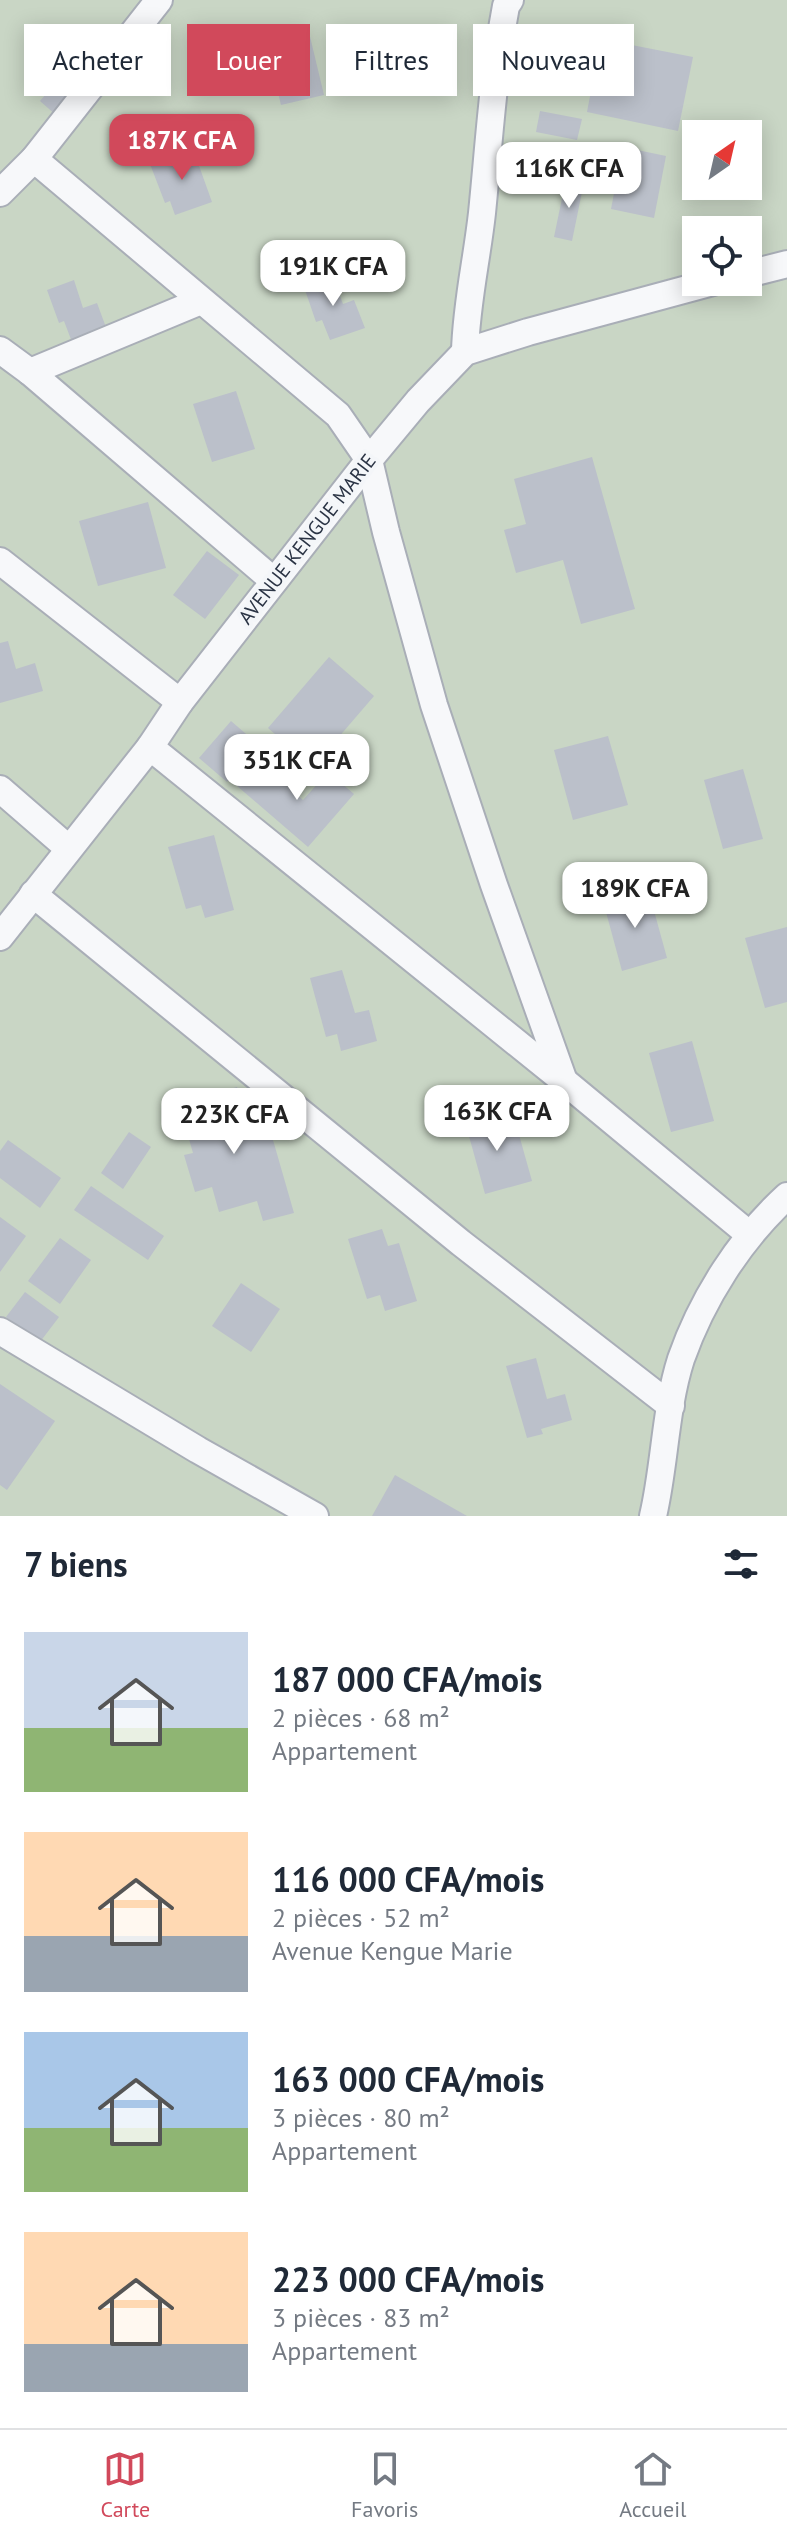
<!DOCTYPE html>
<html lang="fr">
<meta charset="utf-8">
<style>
:root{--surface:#fff;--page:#f2f2f3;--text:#1f2937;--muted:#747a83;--line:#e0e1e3;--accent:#d1495b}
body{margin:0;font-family:"PT Sans",sans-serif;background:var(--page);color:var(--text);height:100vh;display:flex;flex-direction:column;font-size:30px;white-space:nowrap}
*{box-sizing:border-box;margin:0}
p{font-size:26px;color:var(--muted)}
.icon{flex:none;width:44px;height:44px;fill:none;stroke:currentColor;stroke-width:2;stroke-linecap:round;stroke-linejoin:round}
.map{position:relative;height:1516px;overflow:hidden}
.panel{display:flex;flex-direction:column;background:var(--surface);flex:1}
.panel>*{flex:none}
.top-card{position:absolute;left:24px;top:24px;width:740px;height:72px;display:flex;gap:16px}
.needle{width:52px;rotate:34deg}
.tools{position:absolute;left:682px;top:120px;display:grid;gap:16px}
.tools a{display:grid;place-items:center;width:80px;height:80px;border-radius:0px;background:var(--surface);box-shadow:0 4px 20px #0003;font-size:40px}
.price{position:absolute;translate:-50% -68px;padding:0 18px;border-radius:16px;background:#fff;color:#222;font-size:26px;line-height:52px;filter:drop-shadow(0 2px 4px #0008)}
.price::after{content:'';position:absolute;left:50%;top:48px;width:24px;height:18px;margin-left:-12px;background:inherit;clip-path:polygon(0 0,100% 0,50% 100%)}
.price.active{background:var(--accent);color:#fff}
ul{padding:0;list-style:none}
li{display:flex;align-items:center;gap:24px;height:200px;padding:0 24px}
li span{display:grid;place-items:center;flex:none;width:224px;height:160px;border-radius:0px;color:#555}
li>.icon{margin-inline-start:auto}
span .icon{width:96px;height:96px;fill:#fffc;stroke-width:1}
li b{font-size:34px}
h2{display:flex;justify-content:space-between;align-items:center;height:96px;padding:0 24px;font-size:34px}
.chip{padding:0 28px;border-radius:0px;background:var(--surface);box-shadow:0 4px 20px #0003;font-size:28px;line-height:72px}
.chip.active{background:var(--accent);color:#fff}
.tabs{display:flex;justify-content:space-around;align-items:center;height:112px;border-top:2px solid var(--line);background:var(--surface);font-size:22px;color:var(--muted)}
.tabs a{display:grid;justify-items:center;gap:4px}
.tabs .active{color:var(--accent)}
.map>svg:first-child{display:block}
.green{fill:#c9d6c5;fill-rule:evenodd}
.building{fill:#bbc0ca}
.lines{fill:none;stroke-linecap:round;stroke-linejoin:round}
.street-casing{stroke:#a9aeb7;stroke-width:30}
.street{stroke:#f7f8fa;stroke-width:26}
.labels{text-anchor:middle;stroke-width:8;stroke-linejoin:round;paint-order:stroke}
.street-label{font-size:20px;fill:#2b3445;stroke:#f4f6f9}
</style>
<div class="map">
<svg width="787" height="1516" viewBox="0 0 787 1516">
<rect width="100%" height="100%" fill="#e4e7ec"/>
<path class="green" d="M0,0H787V1516H0ZM696,134H748V186H696ZM696,230H748V282H696Z"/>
<g class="building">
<path d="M307,24L324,95L281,105L264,34Z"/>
<path d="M601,39L693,57L678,131L587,112Z"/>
<path d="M87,46L104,62L57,116L40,101Z"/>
<path d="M540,111L582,119L577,140L536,132Z"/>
<path d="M623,147L666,156L654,218L611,209Z"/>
<path d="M193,149L212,202L175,215L170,201L165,203L150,164Z"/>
<path d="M566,179L584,182L572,241L554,237Z"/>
<path d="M332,274L343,304L354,300L365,328L330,340L322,320L316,322L303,284Z"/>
<path d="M74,280L83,308L97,303L107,330L72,342L64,321L59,323L47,290Z"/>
<path d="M236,391L255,449L212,462L193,404Z"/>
<path d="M592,457L635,609L581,624L563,560L516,573L504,530L526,524L514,479Z"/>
<path d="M148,502L166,568L98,586L79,521Z"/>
<path d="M207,551L239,575L205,619L173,595Z"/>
<path d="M8,641L16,669L35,663L43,691L0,703V643Z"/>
<path d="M329,657L374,696L313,767L268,728Z"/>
<path d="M231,721L259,745L227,782L199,758Z"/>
<path d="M608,736L628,805L573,820L554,750Z"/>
<path d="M259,761L303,800L328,772L354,794L308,847L237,786Z"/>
<path d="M743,769L763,839L723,849L704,780Z"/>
<path d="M214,835L234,910L205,918L201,905L186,909L168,847Z"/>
<path d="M648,889L667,958L622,971L603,901Z"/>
<path d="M787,927V1002L765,1008L745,938Z"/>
<path d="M342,970L355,1013L369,1010L377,1041L341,1051L337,1034L326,1037L310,978Z"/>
<path d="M692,1041L714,1121L671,1132L649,1053Z"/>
<path d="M237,1087L246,1116L257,1113L263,1135L271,1133L294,1213L263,1221L257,1201L219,1212L212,1187L195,1192L184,1155L193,1153L179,1104Z"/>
<path d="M495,1110L500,1128L516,1124L532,1181L485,1194L464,1118Z"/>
<path d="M129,1132L151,1147L123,1189L101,1173Z"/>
<path d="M8,1140L61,1178L40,1208L0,1178V1151Z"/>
<path d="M91,1186L164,1236L148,1260L74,1210Z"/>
<path d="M0,1217L26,1236L0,1272Z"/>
<path d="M382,1229L388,1246L399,1243L417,1301L385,1311L380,1295L367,1299L348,1239Z"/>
<path d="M60,1238L91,1260L60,1304L28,1281Z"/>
<path d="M241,1283L280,1309L251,1352L212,1326Z"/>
<path d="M25,1292L59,1317L40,1342L6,1317Z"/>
<path d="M536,1358L547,1399L565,1394L572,1420L541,1429L543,1434L527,1438L506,1366Z"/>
<path d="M0,1384L55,1421L7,1490L0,1485Z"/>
<path d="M395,1475L467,1516H372Z"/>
</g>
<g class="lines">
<defs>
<g id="street">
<path d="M34,159L338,415L369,460L386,532L434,705L494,885L564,1081"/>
<path d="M0,193L34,159L159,0"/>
<path d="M748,274L787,264"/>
<path d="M0,350L30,372L274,581"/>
<path d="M465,352C466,305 477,259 482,213C489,143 493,75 506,6L510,0"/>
<path d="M30,372L201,301"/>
<path d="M0,561L180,702"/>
<path d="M150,747L564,1081L750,1235"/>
<path d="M0,789L68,848"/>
<path d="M33,894L461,1243L671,1406"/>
<path d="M0,937L150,747L180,702L369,460L418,401L465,352L528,332L713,282"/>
<path d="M0,1331L198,1450L315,1516"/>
<path d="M653,1516C665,1465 665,1409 681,1359C702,1299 740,1239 787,1196"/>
</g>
</defs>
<use href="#street" class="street-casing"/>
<use href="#street" class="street"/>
</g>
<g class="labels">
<g class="street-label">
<text transform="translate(307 539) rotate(-52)" y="7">AVENUE KENGUE MARIE</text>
</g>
</g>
</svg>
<div class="tools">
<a><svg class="needle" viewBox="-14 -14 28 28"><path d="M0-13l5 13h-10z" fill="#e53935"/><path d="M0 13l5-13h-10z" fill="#747a83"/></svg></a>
<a><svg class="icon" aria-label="locate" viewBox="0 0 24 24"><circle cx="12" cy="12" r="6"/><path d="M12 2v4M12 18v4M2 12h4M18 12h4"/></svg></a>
</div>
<b class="price active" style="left:182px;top:182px">187K CFA</b>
<b class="price" style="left:569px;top:210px">116K CFA</b>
<b class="price" style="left:333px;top:308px">191K CFA</b>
<b class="price" style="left:297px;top:802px">351K CFA</b>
<b class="price" style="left:635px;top:930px">189K CFA</b>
<b class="price" style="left:497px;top:1153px">163K CFA</b>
<b class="price" style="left:234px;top:1156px">223K CFA</b>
<div class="top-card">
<a class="chip">Acheter</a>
<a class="chip active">Louer</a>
<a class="chip">Filtres</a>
<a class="chip">Nouveau</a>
</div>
</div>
<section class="panel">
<h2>7 biens<svg class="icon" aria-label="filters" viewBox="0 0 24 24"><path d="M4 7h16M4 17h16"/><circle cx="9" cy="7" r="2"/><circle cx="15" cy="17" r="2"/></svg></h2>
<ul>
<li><span style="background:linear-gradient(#c9d6e8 60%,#8fb573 0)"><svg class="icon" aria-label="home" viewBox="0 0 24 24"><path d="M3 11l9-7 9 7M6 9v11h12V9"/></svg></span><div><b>187 000 CFA/mois</b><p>2 pièces · 68 m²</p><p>Appartement</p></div></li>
<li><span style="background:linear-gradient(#ffd9b3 65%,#9aa5b1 0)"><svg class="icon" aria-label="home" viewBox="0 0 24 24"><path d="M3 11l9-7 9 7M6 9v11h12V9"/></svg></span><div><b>116 000 CFA/mois</b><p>2 pièces · 52 m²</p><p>Avenue Kengue Marie</p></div></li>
<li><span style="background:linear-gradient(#a9c7e8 60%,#8fb573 0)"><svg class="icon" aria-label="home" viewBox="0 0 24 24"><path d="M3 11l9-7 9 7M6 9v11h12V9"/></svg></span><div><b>163 000 CFA/mois</b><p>3 pièces · 80 m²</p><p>Appartement</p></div></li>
<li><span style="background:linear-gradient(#ffd9b3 70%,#9aa5b1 0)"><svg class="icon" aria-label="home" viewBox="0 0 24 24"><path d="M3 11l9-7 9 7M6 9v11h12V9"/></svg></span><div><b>223 000 CFA/mois</b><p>3 pièces · 83 m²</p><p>Appartement</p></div></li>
</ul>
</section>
<nav class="tabs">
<a class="active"><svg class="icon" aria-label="map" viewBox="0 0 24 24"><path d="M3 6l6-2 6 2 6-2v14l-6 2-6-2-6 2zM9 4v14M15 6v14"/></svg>Carte</a>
<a><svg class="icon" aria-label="saved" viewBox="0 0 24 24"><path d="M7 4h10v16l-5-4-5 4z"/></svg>Favoris</a>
<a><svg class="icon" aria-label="home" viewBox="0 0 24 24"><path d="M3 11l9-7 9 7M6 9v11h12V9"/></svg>Accueil</a>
</nav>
